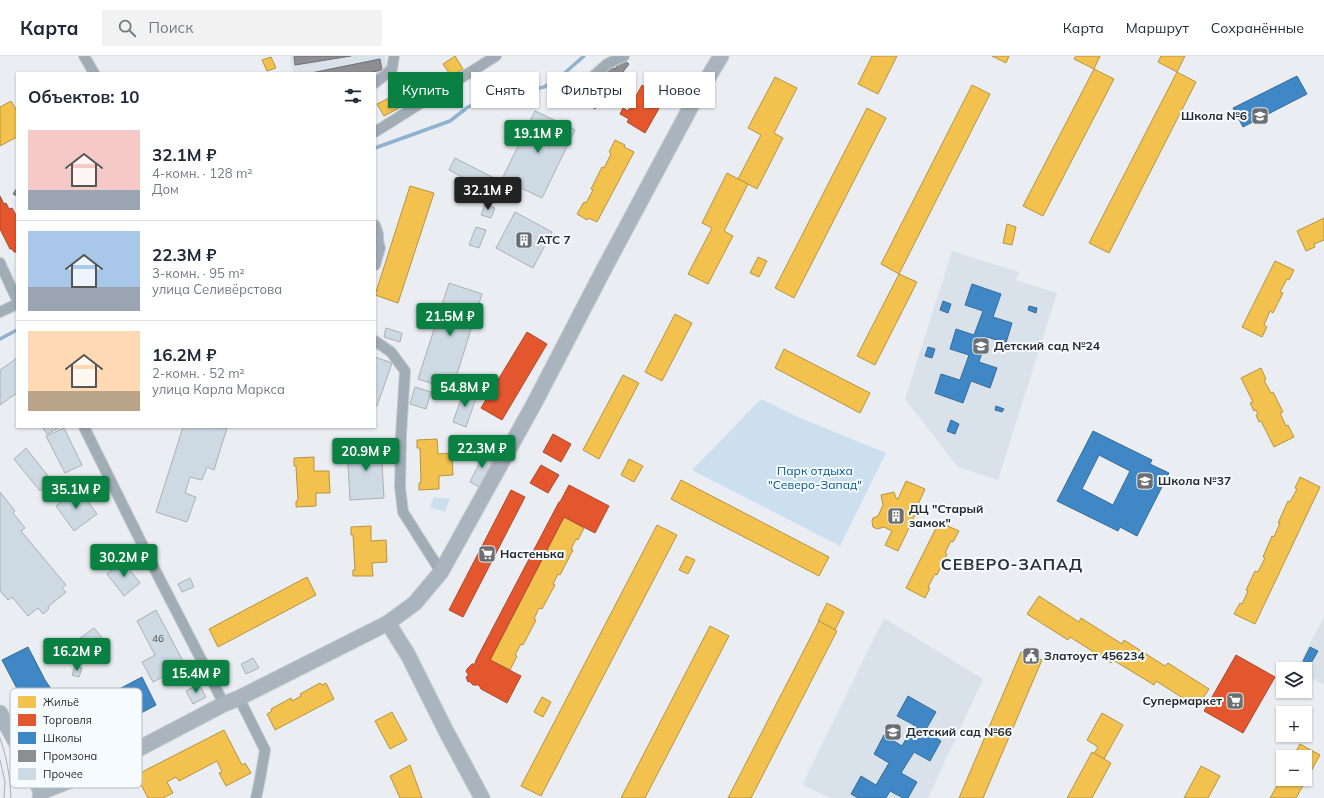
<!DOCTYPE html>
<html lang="ru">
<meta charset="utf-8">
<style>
:root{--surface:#fff;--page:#f2f2f3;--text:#1f2937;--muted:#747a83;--line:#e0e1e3;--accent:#0b8043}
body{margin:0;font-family:Mulish,sans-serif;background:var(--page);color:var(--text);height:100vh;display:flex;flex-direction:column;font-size:15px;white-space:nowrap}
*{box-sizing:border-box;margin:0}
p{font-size:13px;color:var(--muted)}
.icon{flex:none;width:22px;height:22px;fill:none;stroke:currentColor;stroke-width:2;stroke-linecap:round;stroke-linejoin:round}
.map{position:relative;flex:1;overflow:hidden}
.side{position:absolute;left:16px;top:16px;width:360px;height:356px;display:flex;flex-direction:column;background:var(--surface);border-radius:0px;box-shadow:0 1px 3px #0004}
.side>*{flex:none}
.top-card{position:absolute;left:388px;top:16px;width:380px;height:36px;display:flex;gap:8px}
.controls{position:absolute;left:1276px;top:606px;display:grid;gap:8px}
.controls a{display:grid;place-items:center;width:36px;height:36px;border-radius:0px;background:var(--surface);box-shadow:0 1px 3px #0004;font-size:20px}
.price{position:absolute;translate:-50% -34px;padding:0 9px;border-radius:4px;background:var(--accent);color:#fff;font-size:13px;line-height:26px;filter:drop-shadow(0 1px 2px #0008)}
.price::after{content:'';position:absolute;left:50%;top:24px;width:12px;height:9px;margin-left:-6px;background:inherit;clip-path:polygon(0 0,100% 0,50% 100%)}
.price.selected{background:#222;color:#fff}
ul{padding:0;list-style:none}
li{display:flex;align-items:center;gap:12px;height:100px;padding:0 12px}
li+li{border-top:1px solid var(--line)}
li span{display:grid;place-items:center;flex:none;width:112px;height:80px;border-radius:0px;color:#555}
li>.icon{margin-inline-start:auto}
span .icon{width:48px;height:48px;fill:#fffc;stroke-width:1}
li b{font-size:17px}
h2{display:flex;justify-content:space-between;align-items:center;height:48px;padding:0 12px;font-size:17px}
.chip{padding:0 14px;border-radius:0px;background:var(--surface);box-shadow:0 1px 3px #0004;font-size:14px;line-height:36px}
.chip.selected{background:var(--accent);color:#fff}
header{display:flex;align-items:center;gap:24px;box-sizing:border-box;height:56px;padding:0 20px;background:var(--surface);border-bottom:1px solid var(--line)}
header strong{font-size:19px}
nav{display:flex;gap:22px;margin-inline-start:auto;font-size:14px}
.search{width:280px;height:36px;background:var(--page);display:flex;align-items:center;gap:10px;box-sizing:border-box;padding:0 14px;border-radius:0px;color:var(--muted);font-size:15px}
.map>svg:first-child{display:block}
.built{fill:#d9e2ea}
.green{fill:#ccdfef}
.homes{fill:#f2c14e;stroke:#b59444}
.shops{fill:#e4572e;stroke:#ab4a2d}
.schools{fill:#3f88c5;stroke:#386c97;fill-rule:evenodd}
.industry{fill:#8d8d92;stroke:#6e6f73}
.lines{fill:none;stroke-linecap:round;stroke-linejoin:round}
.stream{stroke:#8fb2d0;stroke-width:3.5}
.building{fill:#cdd9e3;stroke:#aeb0b3}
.street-casing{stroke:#c8cbce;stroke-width:12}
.secondary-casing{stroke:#c8cbce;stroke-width:17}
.street{stroke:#a0acb6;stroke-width:10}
.secondary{stroke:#a9b4bf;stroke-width:15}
.tram{stroke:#a7aeb5;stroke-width:1}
.labels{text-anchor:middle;stroke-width:4;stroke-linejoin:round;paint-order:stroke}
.number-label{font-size:10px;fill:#50565a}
.poi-label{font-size:12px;font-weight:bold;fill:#272a2c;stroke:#f6fbff;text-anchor:start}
.park-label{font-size:12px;fill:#01588b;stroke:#f6fbff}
.district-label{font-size:16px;font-weight:bold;letter-spacing:1px;fill:#2c3237;stroke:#f6fbff}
.key{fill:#f6fbff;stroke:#b8bcc0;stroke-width:1}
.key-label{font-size:11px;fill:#272a2c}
</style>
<header>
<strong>Карта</strong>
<div class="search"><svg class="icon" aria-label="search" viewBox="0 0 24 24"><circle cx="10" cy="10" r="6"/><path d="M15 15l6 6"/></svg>Поиск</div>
<nav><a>Карта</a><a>Маршрут</a><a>Сохранённые</a></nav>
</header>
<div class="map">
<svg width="1324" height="742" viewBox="0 0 1324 742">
<rect width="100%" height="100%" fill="#eaeef2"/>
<g class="built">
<path d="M290,0H385L387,14L375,20V17H295L292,13Z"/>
<path d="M952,195L1019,216L1016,224L1057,237L998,424L958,411L905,343Z"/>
<path d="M1324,561V629L1305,619V613H1301L1299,608Z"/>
<path d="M884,562L983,623L928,742H830L802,729Z"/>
</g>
<g class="green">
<path d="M761,343L798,361L886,397L840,490L692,414Z"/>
<path d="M434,441L450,443L445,456L430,451Z"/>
</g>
<g class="homes">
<path d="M455,0L463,13L451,20L443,8Z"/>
<path d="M872,0H897L878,38L858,28Z"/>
<path d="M992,0H1009L1006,7Z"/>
<path d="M1076,0H1100L1094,13L1074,3Z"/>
<path d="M1161,0H1185L1177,16L1158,6Z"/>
<path d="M271,1L276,12L267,15L262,4Z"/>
<path d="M1094,13L1114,23L1043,160L1023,150Z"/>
<path d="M1177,16L1196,26L1109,197L1089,187Z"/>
<path d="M423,20L431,31L418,39L411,28Z"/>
<path d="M775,21L797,32L774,77L783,82L757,133L738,123L761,79L748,72Z"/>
<path d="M972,29L990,38L899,218L881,208Z"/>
<path d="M393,40L399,52L384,60L377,48Z"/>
<path d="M11,45L17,55V81L0,90V51Z"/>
<path d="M867,52L886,62L794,242L775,232Z"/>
<path d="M615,84L625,89L624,91L634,96L597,166L588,162L587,164L577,158L584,146L586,147L593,134L591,133L602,111L604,112L611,98L609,96Z"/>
<path d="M727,117L748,128L724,175L733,180L708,228L688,218L712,172L702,167Z"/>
<path d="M410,130L434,137L398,247L375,239Z"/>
<path d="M1324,162V184L1314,188L1315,191L1306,195L1297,175Z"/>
<path d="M1007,168L1016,171L1012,189L1003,187Z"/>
<path d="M758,201L767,205L759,221L750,217Z"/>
<path d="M1275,205L1294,214L1289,224L1287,223L1280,236L1283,237L1273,257L1270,255L1264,269L1267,271L1262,281L1242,271Z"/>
<path d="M899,218L917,226L875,309L857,300Z"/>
<path d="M675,258L692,267L662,325L645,316Z"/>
<path d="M784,293L870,337L860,357L775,312Z"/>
<path d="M1261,312L1266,323L1264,324L1271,337L1273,336L1283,356L1280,357L1286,370L1288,369L1294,381L1274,391L1261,365L1259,366L1256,359L1258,358L1256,354L1254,355L1250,347L1253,346L1241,322Z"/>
<path d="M623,319L639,327L599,403L583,394Z"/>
<path d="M437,383L438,398L452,397L453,419L439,420V433L419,434V427H421L420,392H417V384Z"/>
<path d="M314,401V415H329L330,437H316V450L296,451V445H298L296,410H294V402Z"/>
<path d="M629,403L643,410L634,426L621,419Z"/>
<path d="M1300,421L1320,431L1255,568L1234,558L1240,547L1242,548L1248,535L1246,534L1255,515L1258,516L1265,502L1263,501L1272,480L1274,481L1280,467H1278L1288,445L1290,446L1297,433L1295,432Z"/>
<path d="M681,424L829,501L819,520L671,443Z"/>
<path d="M906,425L925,433L916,453L920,455L918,460L915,459L898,495L885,489L892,475L884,471L877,473L873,471L872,465L873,462L878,460L883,449L881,439L894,436L896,442L898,443Z"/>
<path d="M564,461L584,472L578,484L576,483L571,493L573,494L560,519L558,518L553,528L555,529L542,553L539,552L534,563L536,564L523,589L521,588L515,599L517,600L510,614L490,604Z"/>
<path d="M939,466L959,475L953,486L951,485L945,497L947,498L937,519L935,518L928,531L930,532L925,542L906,532Z"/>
<path d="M657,469L677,479L541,740L521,730Z"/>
<path d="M371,470V485L386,484L387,506L372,507L373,520H353V514H355L353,479H351V471Z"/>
<path d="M686,500L695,504L688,518L679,514Z"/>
<path d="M307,521L316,539L218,591L209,573Z"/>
<path d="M1039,540L1079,566L1081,562L1122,588L1124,584L1165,610L1168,607L1209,633L1197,651L1156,625L1154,629L1113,604L1111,607L1070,581L1068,584L1027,558Z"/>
<path d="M827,547L844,556L835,574L818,565Z"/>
<path d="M819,565L837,575L751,742H728Z"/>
<path d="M710,570L729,580L645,742H621Z"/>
<path d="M1021,596L1042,604L983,742H959Z"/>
<path d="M320,627L322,629L326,627L334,643L275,674L267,658L272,655L271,653L291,642L292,645L301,640L300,638Z"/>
<path d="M542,641L551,646L543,661L534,656Z"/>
<path d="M392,656L407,684L390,693L375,665Z"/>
<path d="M1102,657L1123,669L1104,703L1094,698L1098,691L1087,684Z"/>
<path d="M224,674L242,709L245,707L251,717L226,730L219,717L222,716L217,705L179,725L176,721L167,726L173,737L163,742H148L136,719Z"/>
<path d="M1300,688L1320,699L1296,742H1270L1283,719V723H1305V701H1293Z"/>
<path d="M1092,696L1111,707L1092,742H1067Z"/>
<path d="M410,709L422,742H400L390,720Z"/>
<path d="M1201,710L1220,720L1208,742H1184Z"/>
</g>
<g class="shops">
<path d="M656,25L670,33L645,77L627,66L629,63L620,58L623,52L628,55L642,29L646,32L648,27L653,30Z"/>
<path d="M0,140L4,148L6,147L9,153L12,152L17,161V196H14L12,193H10L0,173Z"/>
<path d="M527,276L547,288L502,364L481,352Z"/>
<path d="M553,378L571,388L561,406L543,396Z"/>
<path d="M541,409L559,419L548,437L530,427Z"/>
<path d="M569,429L609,450L595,477L564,461L490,604L521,620L507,647L481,633L479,629H473L469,625L468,626L466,621L468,620V617L466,616L467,613L472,608H475L476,604L559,446H560Z"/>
<path d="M511,434L525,441L463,561L449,554Z"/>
<path d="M1236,599L1275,621L1243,677L1204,655Z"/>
</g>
<g class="schools">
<path d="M1297,20L1307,38L1243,71L1233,52Z"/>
<path d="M972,228L1001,238L993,261L1012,267L1006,287L987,281L979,306L997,312L990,332L971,325L963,347L935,337L941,318L960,324L969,299L950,293L956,273L974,279L983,255L965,249Z"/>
<path d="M943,245L951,248L948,257L940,254Z"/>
<path d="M1029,250L1037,252L1036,257L1028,254Z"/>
<path d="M928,291L935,293L932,302L925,300Z"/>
<path d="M996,350L1004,353L1002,356L995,354Z"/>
<path d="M951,364L959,368L955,378L947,375Z"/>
<path d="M1093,375L1152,404L1150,408L1169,417L1137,480L1120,471L1118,475L1057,445ZM1099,399L1130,415L1113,449L1082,433Z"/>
<path d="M28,591L45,624L54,637L66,641L68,637L72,635L78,637L82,641L80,645L93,649L90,657L96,659L112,650L106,640L142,621L156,649L91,684L81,680L80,684L43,672L44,668L34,665L2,604Z"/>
<path d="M1310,591L1318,595L1310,609L1303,605Z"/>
<path d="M908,640L936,656L925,675L941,685L930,705L914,696L901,717L917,726L908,742H903L890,735L886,742H858L851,738L861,720L876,729L889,707L874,698L884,679L902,690L914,669L897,660Z"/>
</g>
<g class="industry">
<path d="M294,0H351L295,9Z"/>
<path d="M380,3L382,14L368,17H311Z"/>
<path d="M622,3L629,8L595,53L583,45L610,9L615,13Z"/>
<path d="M571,25L575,32L565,37L561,30Z"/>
<path d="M17,132V140L13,138Z"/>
</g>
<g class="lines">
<g class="stream">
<path d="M375,92L450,65L468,51L506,39L544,31L559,22L584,0"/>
<path d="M0,283L17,274"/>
</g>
</g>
<g class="building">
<path d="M535,55L575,74L542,142L502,123Z"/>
<path d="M455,102L494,122L487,134L449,114Z"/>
<path d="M485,148L495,152L491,162L481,159Z"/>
<path d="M515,156L552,176L533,212L496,192Z"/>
<path d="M476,171L486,174L479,192L469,189Z"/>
<path d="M449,227L482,238L452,334L418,323Z"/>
<path d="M386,272L402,277L400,286L384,281Z"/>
<path d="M375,301L392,307L377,350H375Z"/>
<path d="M17,302V337L0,349V314Z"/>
<path d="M415,331L431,336L426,353L410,348Z"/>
<path d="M464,334L477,339L466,371L453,366Z"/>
<path d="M42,371H60L47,378Z"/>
<path d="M183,371L227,372L214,414L207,411L202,424L190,421L185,437L196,441L187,466L156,456Z"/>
<path d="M64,372L82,409L65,417L46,380Z"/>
<path d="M381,389L384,442L350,444L347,391Z"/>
<path d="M26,392L52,425L40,435L14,403Z"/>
<path d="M485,396L495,401L479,431L470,426Z"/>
<path d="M79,433L97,458L74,475L56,450Z"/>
<path d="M0,436L15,455L13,457L25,472L21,475L66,529L62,532L66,536L48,551L49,553L43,558L38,552L28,560L12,541L8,544L0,535Z"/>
<path d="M123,505L140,527L124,540L107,518Z"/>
<path d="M190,522L194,531L182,536L178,528Z"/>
<path d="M156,554L185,609L153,626L142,606L155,599L137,565Z"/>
<path d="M94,572L104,584L89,596L79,583Z"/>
<path d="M253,602L259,612L246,618L241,608Z"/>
<path d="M75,610L82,612L79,621L72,619Z"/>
<path d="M199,628L206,641L193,648L186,635Z"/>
</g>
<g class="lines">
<defs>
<g id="street">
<path d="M84,0L94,17"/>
<path d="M375,27L392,13L394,0"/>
<path d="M578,34L607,8L624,0"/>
<path d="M375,76L496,0"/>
<path d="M375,169L378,178V185L380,192L375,209"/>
<path d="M0,207L17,244"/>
<path d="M0,256L17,248"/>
<path d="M375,285L391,296L405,315L401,379L400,431L403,456L441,516"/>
<path d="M84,371L150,504L224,648"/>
<path d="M239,642L265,694L260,723L256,742"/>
</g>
<g id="secondary">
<path d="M388,567L408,599L447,677L482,742"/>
<path d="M0,657L30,712L41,736L40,742"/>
<path d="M41,736L102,712L224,648L239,642L388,567L415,547L441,516L535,346L604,213L695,43L721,0"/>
</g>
</defs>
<use href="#street" class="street-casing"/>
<use href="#secondary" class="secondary-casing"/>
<use href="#street" class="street"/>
<use href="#secondary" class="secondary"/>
<g class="tram">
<path d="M0,682C7,702 10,721 11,742"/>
<path d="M0,704L5,726L4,742"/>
</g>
</g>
<defs>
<symbol id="school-square" viewBox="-11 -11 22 22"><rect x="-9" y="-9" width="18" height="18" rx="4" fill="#6b6f71" stroke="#f6fbff"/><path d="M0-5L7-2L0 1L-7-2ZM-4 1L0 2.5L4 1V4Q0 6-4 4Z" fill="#fff"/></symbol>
<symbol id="building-square" viewBox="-11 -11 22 22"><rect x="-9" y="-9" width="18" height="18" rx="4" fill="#6b6f71" stroke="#f6fbff"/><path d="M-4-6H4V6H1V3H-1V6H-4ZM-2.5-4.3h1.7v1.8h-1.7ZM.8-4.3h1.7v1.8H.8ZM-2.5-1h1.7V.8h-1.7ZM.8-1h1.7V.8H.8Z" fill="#fff"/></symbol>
<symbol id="supermarket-square" viewBox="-11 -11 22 22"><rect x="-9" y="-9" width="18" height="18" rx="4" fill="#6b6f71" stroke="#f6fbff"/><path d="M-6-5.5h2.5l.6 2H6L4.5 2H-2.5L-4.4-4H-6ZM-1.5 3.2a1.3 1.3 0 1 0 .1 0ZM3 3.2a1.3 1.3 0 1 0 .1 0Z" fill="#fff"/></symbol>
<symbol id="civic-square" viewBox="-11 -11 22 22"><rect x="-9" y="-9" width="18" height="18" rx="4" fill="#6b6f71" stroke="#f6fbff"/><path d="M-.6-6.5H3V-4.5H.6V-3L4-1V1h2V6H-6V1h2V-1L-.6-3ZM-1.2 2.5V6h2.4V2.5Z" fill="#fff"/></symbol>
</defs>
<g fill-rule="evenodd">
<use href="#school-square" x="1250" y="50" width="20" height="20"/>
<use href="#building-square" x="514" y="174" width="20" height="20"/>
<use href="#school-square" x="971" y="280" width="20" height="20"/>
<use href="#school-square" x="1135" y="415" width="20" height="20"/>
<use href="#building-square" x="886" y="450" width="20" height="20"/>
<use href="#supermarket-square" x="477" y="488" width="20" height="20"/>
<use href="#civic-square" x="1021" y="590" width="20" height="20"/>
<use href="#supermarket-square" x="1225" y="635" width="20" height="20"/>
<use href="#school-square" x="883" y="666" width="20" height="20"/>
</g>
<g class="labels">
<g class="number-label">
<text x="158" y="586">46</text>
</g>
<g class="poi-label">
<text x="1247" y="64" text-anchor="end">Школа №6</text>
<text x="537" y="188">АТС 7</text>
<text x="994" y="294">Детский сад №24</text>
<text x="1158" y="429">Школа №37</text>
<text x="909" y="457">ДЦ "Старый<tspan x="909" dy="14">замок"</tspan></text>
<text x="500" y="502">Настенька</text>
<text x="1044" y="604">Златоуст 456234</text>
<text x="1222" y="649" text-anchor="end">Супермаркет</text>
<text x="906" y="680">Детский сад №66</text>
</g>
<g class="park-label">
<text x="815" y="419">Парк отдыха<tspan x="815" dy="14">"Северо-Запад"</tspan></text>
</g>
<g class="district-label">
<text x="1012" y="514">СЕВЕРО-ЗАПАД</text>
</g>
</g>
<rect x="10" y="632" width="132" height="100" rx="6" class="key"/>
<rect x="18" y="640" width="18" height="12" fill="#f2c14e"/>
<rect x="18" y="658" width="18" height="12" fill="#e4572e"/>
<rect x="18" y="676" width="18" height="12" fill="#3f88c5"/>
<rect x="18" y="694" width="18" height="12" fill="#8d8d92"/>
<rect x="18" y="712" width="18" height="12" fill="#cdd9e3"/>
<g class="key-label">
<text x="43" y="650">Жильё</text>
<text x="43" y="668">Торговля</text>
<text x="43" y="686">Школы</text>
<text x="43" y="704">Промзона</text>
<text x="43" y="722">Прочее</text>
</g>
</svg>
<div class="controls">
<a><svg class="icon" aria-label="layers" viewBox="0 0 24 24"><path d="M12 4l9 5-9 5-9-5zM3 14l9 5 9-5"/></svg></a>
<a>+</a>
<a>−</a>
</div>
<b class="price" style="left:538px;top:98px">19.1M ₽</b>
<b class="price selected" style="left:488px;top:155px">32.1M ₽</b>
<b class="price" style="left:450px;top:281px">21.5M ₽</b>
<b class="price" style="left:465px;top:352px">54.8M ₽</b>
<b class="price" style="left:482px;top:413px">22.3M ₽</b>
<b class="price" style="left:366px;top:416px">20.9M ₽</b>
<b class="price" style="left:76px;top:454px">35.1M ₽</b>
<b class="price" style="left:124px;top:522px">30.2M ₽</b>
<b class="price" style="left:77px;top:616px">16.2M ₽</b>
<b class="price" style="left:196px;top:638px">15.4M ₽</b>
<div class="top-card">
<a class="chip selected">Купить</a>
<a class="chip">Снять</a>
<a class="chip">Фильтры</a>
<a class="chip">Новое</a>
</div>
<section class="side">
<h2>Объектов: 10<svg class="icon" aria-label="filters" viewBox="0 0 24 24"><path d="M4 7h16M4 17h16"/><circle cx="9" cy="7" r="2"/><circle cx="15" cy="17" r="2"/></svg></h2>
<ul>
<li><span style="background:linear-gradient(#f6c9c9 75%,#9aa5b1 0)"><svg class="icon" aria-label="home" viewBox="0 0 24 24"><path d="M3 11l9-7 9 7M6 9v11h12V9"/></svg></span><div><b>32.1M ₽</b><p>4-комн. · 128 m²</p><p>Дом</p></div></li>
<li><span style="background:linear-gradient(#a9c7e8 70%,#9aa5b1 0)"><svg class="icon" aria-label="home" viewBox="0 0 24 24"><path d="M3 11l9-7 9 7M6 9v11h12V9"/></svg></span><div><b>22.3M ₽</b><p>3-комн. · 95 m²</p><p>улица Селивёрстова</p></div></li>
<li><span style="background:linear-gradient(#ffd9b3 75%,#b9a48a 0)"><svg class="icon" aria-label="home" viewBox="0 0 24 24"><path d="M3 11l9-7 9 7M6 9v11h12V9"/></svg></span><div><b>16.2M ₽</b><p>2-комн. · 52 m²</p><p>улица Карла Маркса</p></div></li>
</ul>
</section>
</div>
